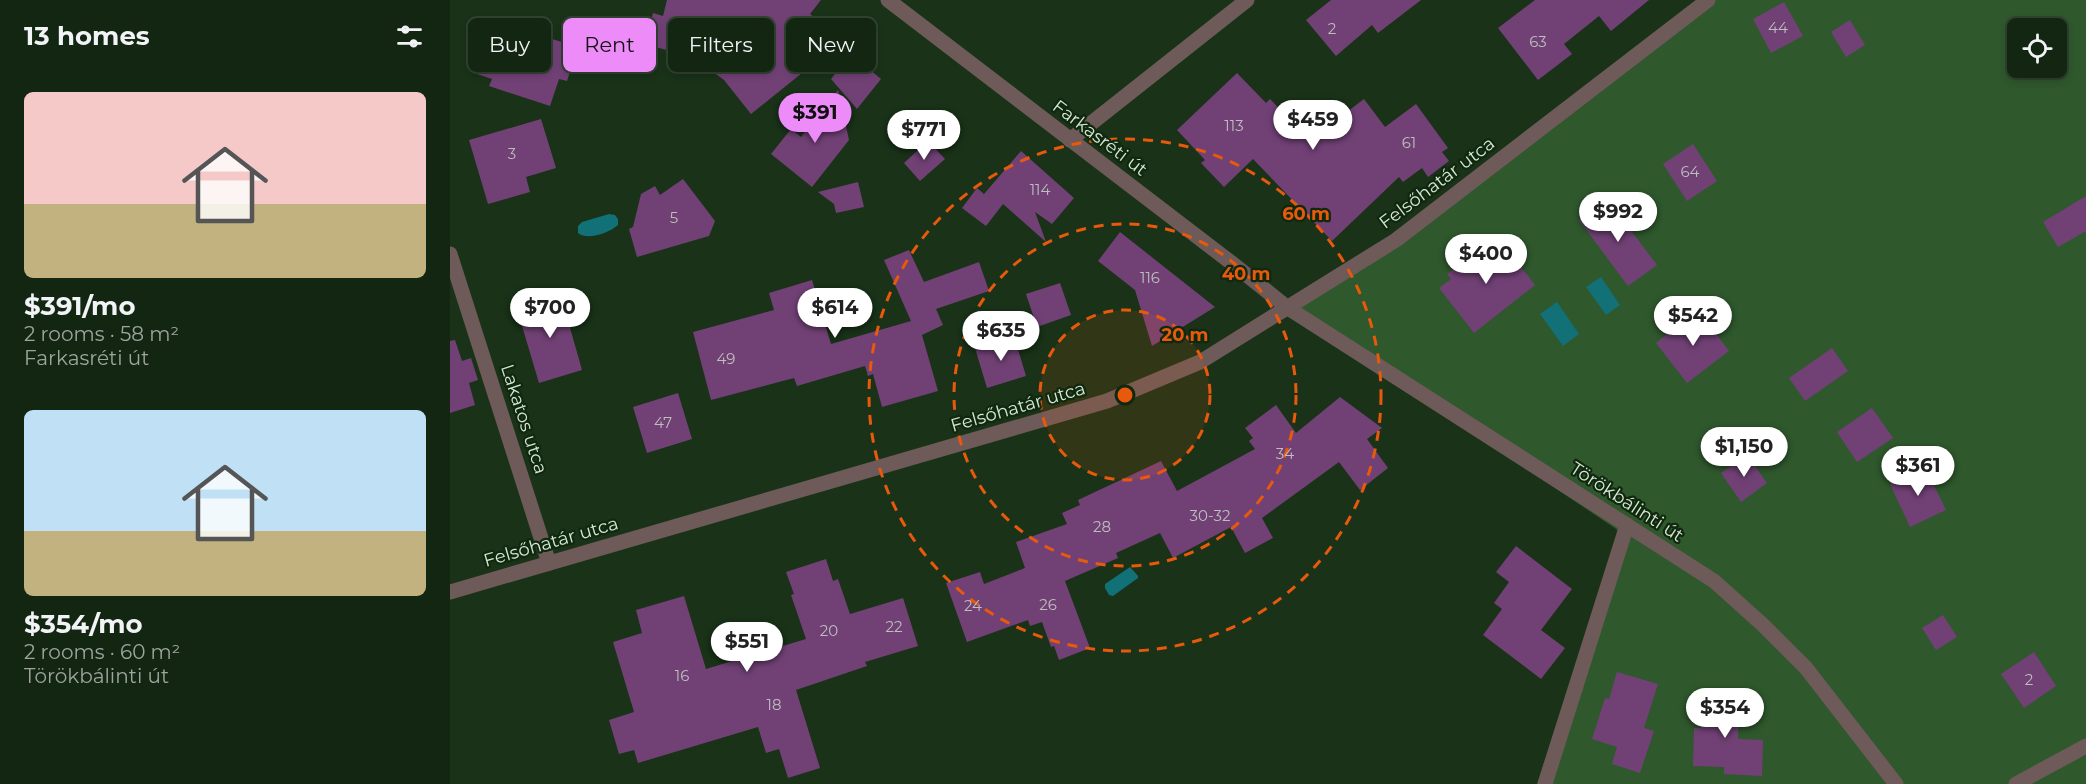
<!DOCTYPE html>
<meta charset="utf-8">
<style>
:root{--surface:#132612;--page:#1c2e1b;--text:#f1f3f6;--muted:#9da59f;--line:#324332;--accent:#ed8cf9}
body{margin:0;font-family:Montserrat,sans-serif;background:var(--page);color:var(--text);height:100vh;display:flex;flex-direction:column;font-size:22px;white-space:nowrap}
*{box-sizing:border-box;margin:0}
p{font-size:20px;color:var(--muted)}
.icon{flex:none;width:33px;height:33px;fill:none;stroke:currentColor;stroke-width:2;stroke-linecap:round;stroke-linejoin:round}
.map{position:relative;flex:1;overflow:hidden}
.drawer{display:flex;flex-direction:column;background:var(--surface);width:450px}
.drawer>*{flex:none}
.banner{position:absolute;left:18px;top:18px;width:570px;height:54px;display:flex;gap:12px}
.fabs{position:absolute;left:1557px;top:18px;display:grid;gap:12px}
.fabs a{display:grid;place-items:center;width:60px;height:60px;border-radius:9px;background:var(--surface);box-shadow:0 3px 9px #0003,0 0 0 2px var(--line);font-size:30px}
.price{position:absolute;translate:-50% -51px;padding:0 14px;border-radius:21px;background:#fff;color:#222;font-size:20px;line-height:39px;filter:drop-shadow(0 2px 3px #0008)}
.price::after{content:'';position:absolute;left:50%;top:36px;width:18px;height:14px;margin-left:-9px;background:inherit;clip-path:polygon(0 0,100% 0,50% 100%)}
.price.selected{background:var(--accent);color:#111}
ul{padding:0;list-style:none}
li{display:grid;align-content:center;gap:12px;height:318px;padding:0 24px}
li span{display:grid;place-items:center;height:186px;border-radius:9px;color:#555}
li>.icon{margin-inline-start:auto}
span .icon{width:108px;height:108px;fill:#fffc;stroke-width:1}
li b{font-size:26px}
h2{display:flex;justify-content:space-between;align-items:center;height:72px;padding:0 24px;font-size:26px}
.pill{padding:0 21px;border-radius:9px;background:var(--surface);box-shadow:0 3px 9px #0003,0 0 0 2px var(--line);font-size:21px;line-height:54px}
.pill.selected{background:var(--accent);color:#111}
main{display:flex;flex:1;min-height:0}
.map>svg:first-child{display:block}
.green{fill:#2f582d;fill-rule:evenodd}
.water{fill:#127077}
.building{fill:#714176}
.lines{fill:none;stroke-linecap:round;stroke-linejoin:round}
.minor{stroke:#6d5a59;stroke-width:15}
.ring{fill:none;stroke:#e8590c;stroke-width:3;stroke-dasharray:10 8}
.labels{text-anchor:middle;stroke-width:4.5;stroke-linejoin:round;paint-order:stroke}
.number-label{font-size:15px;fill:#bebebe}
.street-label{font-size:18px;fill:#d7e7d6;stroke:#0f280e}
.centre{fill:#e8590c;stroke:#0f280e;stroke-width:3}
.ring-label{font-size:18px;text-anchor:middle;font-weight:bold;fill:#e8590c;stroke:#0f280e;stroke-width:4.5;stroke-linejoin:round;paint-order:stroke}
</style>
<main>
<section class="drawer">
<h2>13 homes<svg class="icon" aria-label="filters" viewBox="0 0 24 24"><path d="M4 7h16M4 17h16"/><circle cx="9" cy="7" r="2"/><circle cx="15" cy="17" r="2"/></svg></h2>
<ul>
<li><span style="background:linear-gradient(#f6c9c9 60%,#c2b280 0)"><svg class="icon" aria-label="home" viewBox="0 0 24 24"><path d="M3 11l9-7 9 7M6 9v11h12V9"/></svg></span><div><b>$391/mo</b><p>2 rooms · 58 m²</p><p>Farkasréti út</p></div></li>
<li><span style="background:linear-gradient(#bfe0f5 65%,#c2b280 0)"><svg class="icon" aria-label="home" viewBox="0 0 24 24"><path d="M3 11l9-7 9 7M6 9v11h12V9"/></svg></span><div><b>$354/mo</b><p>2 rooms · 60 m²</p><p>Törökbálinti út</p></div></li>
</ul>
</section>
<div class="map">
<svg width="1636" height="784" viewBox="0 0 1636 784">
<rect width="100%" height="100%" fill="#193218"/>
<path class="green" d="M1258,0H1636V784H1087L1169,533L1166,529L838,308L946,240ZM1568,28H1606V68H1568Z"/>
<g class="water">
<path d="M159,214L165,215L168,219V225C159,233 137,241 128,233V226L132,222Z"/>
<path d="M1151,277L1170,305L1156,315L1136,287Z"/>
<path d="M1107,302L1129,334L1113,346L1090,314Z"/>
<path d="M680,567L688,576V578L663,596L659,595L655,588V584Z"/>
</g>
<g class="building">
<path d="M217,0H371L360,14L373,24L369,28L388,44L301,114L274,80L243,57L194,44L203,13L213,16Z"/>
<path d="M881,0H971L928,33L922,25L886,56L856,20Z"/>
<path d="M1085,0H1199L1161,31L1149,16L1114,44L1122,54L1088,80L1048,28Z"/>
<path d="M1334,2L1353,36L1321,53L1303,19Z"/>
<path d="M60,18L101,32L99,38L128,47L117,81L109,79L100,106L39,86L42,79L24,73L40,24L56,29Z"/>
<path d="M1400,20L1415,45L1396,57L1381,32Z"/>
<path d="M401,54L431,79L407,109L381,79Z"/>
<path d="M787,73L816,103L820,99L848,128L865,109L881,124L914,99L935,127L966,104L998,148L992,152L999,161L978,177L972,168L953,182L949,177L882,241L803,159L774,187L751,163L755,160L727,130Z"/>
<path d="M388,90L399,140L362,187L321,154L341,129L351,137Z"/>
<path d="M91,119L106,168L76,177L80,192L38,204L19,140Z"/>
<path d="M478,141L495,159L470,181L454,163Z"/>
<path d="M1243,144L1267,181L1237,201L1213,164Z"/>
<path d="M571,151L624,198L602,224L585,212L596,242L553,204L536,226L512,208L527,188L534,194Z"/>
<path d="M233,179L265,221L259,236L187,257L179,229L183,227L191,194L205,186L210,195Z"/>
<path d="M408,182L414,207L386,213L384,204L368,192Z"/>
<path d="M1636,196V231L1608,247L1593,222Z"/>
<path d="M1158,200L1207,265L1178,286L1129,220Z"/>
<path d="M670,232L765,307L702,346L685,290L648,261Z"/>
<path d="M1050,240L1085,285L1024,333L989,288L1001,279L997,274L1035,246L1038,249Z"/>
<path d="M459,250L474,282L529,262L539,291L486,309L493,325L472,335L488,391L432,407L423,374L418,376L415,366L347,386L344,378L261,400L243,332L324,310L319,293L362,280L381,344L461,321L434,260Z"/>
<path d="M610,283L621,315L587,327L576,294Z"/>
<path d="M111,296L132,370L89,383L67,309Z"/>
<path d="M1248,310L1279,351L1237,383L1206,343Z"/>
<path d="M564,336L576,376L537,388L525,348Z"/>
<path d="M5,340L12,361L21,358L28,380L19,383L25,405L0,413V341Z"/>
<path d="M1382,348L1398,371L1355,401L1339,378Z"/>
<path d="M228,393L242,439L197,453L183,407Z"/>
<path d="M890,397L932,428L917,439L938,468L910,490L889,462L812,518L823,538L795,553L781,527L723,558L710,533L666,553L668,558L615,581L640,648L609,660L604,646L601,647L592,622L580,626L578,620L517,642L496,583L530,572L534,584L575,568L566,542L617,524L612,513L630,505L628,500L711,461L727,491L805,449L799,441L803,438L795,428L826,405L846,433Z"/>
<path d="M1422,408L1443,438L1407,462L1387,432Z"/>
<path d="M1297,455L1317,483L1291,502L1271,473Z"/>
<path d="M1475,467L1496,510L1460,527L1440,484Z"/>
<path d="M1066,546L1122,589L1091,630L1115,648L1091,679L1033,635L1052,609L1044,603L1059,582L1046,572Z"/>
<path d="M376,559L383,581L388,579L400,614L453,598L468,646L415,662L417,666L346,690L370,768L338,778L329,749L316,753L308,727L188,763L184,750L169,754L159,720L184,712L163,642L192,633L186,610L234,596L256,669L356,639L341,595L344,594L336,572Z"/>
<path d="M1493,615L1507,637L1486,650L1472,628Z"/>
<path d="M1584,652L1606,686L1574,708L1551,674Z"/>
<path d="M1167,672L1208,684L1194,728L1204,731L1190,773L1162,764L1167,747L1142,739L1155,698L1159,699Z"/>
<path d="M1252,695L1289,696L1288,739L1313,740L1312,776L1274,774V767L1243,766L1244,728H1251Z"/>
</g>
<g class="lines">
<g class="minor">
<path d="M438,0L783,264L838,308L1264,581L1313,625L1356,668L1446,784"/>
<path d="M620,140L797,0"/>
<path d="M0,254L99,563"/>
<path d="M0,592L657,401L750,362L946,240L1258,0"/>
<path d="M1095,784L1177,525"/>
<path d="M1566,784L1636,746"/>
</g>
</g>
<circle cx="675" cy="395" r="85" fill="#e8590c" fill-opacity=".12"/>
<g class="ring">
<circle cx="675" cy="395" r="85"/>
<circle cx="675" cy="395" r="171"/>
<circle cx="675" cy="395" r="256"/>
</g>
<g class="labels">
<g class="number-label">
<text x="1328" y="33">44</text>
<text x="882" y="34">2</text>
<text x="1088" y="47">63</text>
<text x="784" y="131">113</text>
<text x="959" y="148">61</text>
<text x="62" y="159">3</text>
<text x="1240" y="177">64</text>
<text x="590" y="195">114</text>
<text x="224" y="223">5</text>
<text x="700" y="283">116</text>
<text x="276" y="364">49</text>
<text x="213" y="428">47</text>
<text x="835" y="459">34</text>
<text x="760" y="521">30-32</text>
<text x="652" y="532">28</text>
<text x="598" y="610">26</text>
<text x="523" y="611">24</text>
<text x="444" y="632">22</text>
<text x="379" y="636">20</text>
<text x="232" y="681">16</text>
<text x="1579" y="685">2</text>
<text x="324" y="710">18</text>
</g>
<g class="street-label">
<text transform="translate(650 138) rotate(37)" y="6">Farkasréti út</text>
<text transform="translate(987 183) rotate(-37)" y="6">Felsőhatár utca</text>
<text transform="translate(568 407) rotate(-16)" y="6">Felsőhatár utca</text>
<text transform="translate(74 419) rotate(72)" y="6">Lakatos utca</text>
<text transform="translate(1177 502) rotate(33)" y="6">Törökbálinti út</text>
<text transform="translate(101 542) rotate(-16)" y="6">Felsőhatár utca</text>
</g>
</g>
<circle cx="675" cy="395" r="9" class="centre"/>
<g class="ring-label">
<text x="856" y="220">60 m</text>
<text x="796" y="280">40 m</text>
<text x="735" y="341">20 m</text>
</g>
</svg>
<div class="fabs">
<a><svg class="icon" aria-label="locate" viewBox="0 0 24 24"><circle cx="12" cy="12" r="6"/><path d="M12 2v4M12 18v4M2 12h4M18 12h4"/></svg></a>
</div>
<b class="price selected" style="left:365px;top:144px">$391</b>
<b class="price" style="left:863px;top:151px">$459</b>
<b class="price" style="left:474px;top:161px">$771</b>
<b class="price" style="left:1168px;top:243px">$992</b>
<b class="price" style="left:1036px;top:285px">$400</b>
<b class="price" style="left:100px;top:339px">$700</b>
<b class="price" style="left:385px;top:339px">$614</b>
<b class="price" style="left:1243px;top:347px">$542</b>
<b class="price" style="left:551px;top:362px">$635</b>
<b class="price" style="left:1294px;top:478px">$1,150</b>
<b class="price" style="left:1468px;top:497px">$361</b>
<b class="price" style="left:297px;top:673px">$551</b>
<b class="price" style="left:1275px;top:739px">$354</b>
<div class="banner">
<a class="pill">Buy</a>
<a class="pill selected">Rent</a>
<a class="pill">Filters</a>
<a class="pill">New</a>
</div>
</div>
</main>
